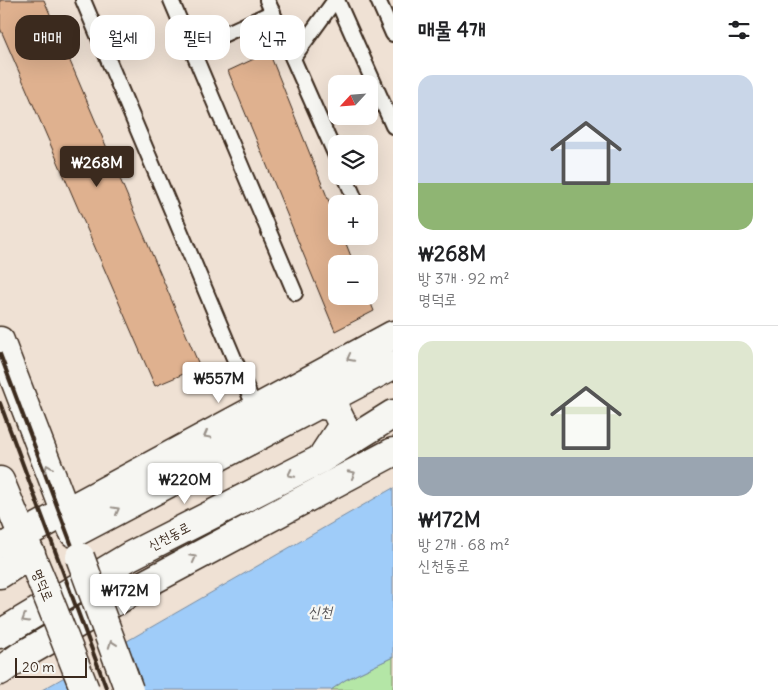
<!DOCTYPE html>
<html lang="ko">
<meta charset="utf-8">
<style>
:root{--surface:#fff;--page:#f6f6f6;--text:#202124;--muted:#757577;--line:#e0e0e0;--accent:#3b2a1e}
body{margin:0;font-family:Delius,"Poor Story",sans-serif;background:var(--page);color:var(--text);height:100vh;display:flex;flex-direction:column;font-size:19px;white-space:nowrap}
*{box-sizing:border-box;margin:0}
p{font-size:16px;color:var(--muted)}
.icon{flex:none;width:28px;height:28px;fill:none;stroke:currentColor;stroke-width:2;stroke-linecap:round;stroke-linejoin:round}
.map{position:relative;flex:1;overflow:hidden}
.details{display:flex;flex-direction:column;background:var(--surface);width:385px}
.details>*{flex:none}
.top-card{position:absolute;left:15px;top:15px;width:302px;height:45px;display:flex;gap:10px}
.needle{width:32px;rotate:244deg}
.tools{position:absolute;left:328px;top:75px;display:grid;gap:10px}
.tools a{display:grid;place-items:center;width:50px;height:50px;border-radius:10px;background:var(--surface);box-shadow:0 5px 20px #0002;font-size:25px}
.scale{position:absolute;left:15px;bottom:12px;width:72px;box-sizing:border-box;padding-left:5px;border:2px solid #3b2a1e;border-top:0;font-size:14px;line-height:18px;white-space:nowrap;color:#3b2a1e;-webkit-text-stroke:4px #f6f6f2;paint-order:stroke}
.price{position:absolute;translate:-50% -42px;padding:0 11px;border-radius:5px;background:#fff;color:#222;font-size:16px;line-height:32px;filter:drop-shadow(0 1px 2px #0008)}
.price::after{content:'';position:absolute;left:50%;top:30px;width:15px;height:11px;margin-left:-8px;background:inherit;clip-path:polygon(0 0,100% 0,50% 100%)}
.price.selected{background:var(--accent);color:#fff}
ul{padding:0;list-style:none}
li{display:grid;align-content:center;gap:10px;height:265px;padding:0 25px}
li+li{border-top:1px solid var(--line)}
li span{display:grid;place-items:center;height:155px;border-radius:15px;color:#555}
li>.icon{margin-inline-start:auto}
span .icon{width:90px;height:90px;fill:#fffc;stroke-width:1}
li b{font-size:21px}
h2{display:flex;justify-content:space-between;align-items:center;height:60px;padding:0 25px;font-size:21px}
.tag{padding:0 18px;border-radius:15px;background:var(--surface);box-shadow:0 5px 20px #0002;font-size:18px;line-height:45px}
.tag.selected{background:var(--accent);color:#fff}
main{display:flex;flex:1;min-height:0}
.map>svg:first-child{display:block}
.green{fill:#b4e6a6;stroke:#788862}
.water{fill:#9fccf9;stroke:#778ba1}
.pier{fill:#efe1d4}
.building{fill:#dfb18f;stroke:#3b2a1e}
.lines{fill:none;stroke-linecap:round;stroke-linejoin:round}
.service-casing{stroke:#3b2a1e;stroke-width:18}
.secondary-casing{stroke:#3b2a1e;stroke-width:31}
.service{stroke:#f6f6f2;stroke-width:14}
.secondary{stroke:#f6f6f2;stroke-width:28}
.rail{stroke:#3b2a1e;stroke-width:4}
.secondary-bridge-casing{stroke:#3b2a1e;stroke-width:31;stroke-linecap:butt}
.secondary-bridge{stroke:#f6f6f2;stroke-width:28}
.oneway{stroke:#989088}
.labels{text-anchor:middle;stroke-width:4.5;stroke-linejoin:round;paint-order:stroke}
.street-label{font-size:14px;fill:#3b2a1e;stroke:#f6f6f2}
.water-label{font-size:15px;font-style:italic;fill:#545255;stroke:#f6f6f2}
</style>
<main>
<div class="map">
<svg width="393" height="690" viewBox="0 0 393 690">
<rect width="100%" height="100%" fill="#efe1d4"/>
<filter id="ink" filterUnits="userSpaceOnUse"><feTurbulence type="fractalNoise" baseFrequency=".02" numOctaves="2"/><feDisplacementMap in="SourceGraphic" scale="10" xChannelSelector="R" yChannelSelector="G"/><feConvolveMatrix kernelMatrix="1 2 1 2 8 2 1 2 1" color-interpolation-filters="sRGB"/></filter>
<g filter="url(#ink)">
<path class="green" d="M393,657V690H331L345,680Z"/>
<path class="water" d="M393,488V657L345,680L331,690H42Z"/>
<path class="pier" d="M105,651L120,690H89L79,666Z"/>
<g class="building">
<path d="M0,0H44L200,367L155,386L0,28Z"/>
<path d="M269,52L336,219V236H343L354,264H336V296H368L374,311L335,331L228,71Z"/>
</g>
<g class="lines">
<defs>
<g id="service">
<path d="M83,0L255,408"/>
<path d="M171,0L295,293"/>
<path d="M267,0L336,156"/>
<path d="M337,0L393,126"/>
<path d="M378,0L393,34"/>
<path d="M192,49L273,12"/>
<path d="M293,58L335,0"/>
<path d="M345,176L357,204"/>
</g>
<g id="secondary">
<path d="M0,341L72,529"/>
<path d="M321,405L334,407L343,425L324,454"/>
<path d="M0,481L42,582"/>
<path d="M74,533L393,365"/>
<path d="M0,550L23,535L393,335"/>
<path d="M0,574L31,554"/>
<path d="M0,634L130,556L321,459L393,414"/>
<path d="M0,671L21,656L147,583L393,452"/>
</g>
</defs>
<use href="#service" class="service-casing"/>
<use href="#secondary" class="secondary-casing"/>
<use href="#service" class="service"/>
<use href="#secondary" class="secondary"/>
<g class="rail">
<path d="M0,354L126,690"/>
<path d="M0,403L107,690"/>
</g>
<defs>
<g id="secondary-bridge">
<path d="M80,557L129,690"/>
<path d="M42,582L85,690"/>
</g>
</defs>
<use href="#secondary-bridge" class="secondary-bridge-casing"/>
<use href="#secondary-bridge" class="secondary-bridge"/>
</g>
<defs><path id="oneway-chevron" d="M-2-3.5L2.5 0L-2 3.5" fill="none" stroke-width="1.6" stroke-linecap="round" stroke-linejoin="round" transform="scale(1.25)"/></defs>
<g class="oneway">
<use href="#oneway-chevron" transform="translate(350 358) rotate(152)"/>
<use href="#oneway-chevron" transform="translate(207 435) rotate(151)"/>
<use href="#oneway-chevron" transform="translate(48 468) rotate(-112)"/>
<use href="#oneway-chevron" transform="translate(291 474) rotate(153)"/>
<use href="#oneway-chevron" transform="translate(352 474) rotate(-28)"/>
<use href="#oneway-chevron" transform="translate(116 510) rotate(-29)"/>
<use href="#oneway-chevron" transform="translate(193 558) rotate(-28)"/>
<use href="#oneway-chevron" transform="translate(25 619) rotate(149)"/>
<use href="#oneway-chevron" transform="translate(112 644) rotate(-110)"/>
</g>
</g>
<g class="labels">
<g class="street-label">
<text transform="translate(169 536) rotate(-27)" y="5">신천동로</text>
<text transform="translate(43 585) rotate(68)" y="5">명덕로</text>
</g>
<g class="water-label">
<text x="320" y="617">신천</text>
</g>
</g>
</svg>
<div class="tools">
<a><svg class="needle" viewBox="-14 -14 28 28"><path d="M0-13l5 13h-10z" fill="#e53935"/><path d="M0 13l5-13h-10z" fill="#757577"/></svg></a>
<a><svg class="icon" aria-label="layers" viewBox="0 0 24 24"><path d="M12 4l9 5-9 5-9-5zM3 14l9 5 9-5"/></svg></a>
<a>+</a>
<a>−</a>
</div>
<div class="scale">20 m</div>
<b class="price selected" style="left:97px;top:188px">₩268M</b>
<b class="price" style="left:219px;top:404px">₩557M</b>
<b class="price" style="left:185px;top:505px">₩220M</b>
<b class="price" style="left:125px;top:616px">₩172M</b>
<div class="top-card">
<a class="tag selected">매매</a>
<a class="tag">월세</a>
<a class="tag">필터</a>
<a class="tag">신규</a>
</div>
</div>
<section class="details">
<h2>매물 4개<svg class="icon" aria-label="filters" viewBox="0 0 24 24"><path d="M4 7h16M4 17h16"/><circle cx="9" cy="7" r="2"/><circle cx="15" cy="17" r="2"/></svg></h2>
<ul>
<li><span style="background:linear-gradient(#c9d6e8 70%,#8fb573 0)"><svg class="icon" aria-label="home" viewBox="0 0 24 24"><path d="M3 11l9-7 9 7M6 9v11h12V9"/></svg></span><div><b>₩268M</b><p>방 3개 · 92 m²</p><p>명덕로</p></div></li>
<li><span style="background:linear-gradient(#dfe7d0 75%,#9aa5b1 0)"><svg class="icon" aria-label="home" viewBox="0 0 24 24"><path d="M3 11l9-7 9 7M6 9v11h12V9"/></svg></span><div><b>₩172M</b><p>방 2개 · 68 m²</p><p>신천동로</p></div></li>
</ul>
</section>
</main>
